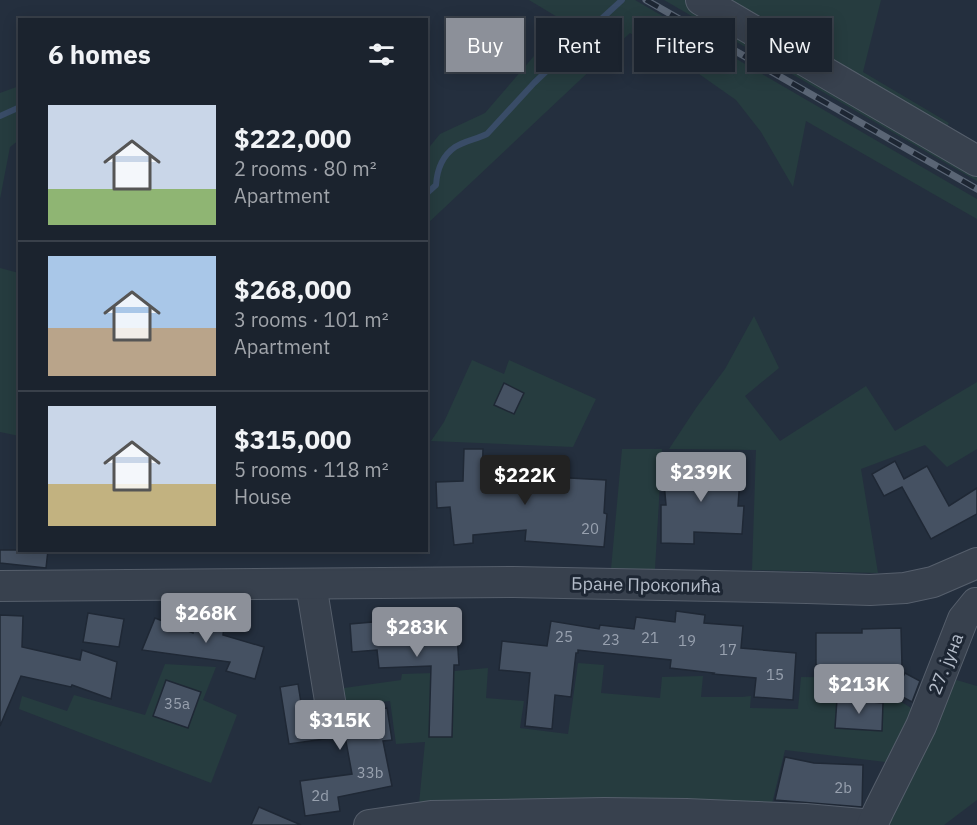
<!DOCTYPE html>
<meta charset="utf-8">
<style>
:root{--surface:#1b232e;--page:#242b36;--text:#f1f3f6;--muted:#a0a4aa;--line:#39404a;--accent:#8c9099}
body{margin:0;font-family:"IBM Plex Sans",sans-serif;background:var(--page);color:var(--text);height:100vh;display:flex;flex-direction:column;font-size:22px;white-space:nowrap}
*{box-sizing:border-box;margin:0}
p{font-size:20px;color:var(--muted)}
.icon{flex:none;width:33px;height:33px;fill:none;stroke:currentColor;stroke-width:2;stroke-linecap:round;stroke-linejoin:round}
.map{position:relative;flex:1;overflow:hidden}
.details{position:absolute;left:18px;top:18px;width:410px;height:534px;display:flex;flex-direction:column;background:var(--surface);border-radius:0px;box-shadow:0 3px 15px #0003,0 0 0 2px var(--line)}
.details>*{flex:none}
.guide{position:absolute;left:446px;top:18px;width:441px;height:54px;display:flex;gap:12px}
.price{position:absolute;translate:-50% -51px;padding:0 14px;border-radius:6px;background:var(--accent);color:#fff;font-size:20px;line-height:39px;filter:drop-shadow(0 2px 3px #0008)}
.price::after{content:'';position:absolute;left:50%;top:36px;width:18px;height:14px;margin-left:-9px;background:inherit;clip-path:polygon(0 0,100% 0,50% 100%)}
.price.on{background:#222;color:#fff}
ul{padding:0;list-style:none}
li{display:flex;align-items:center;gap:18px;height:150px;padding:0 30px}
li+li{border-top:2px solid var(--line)}
li span{display:grid;place-items:center;flex:none;width:168px;height:120px;border-radius:0px;color:#555}
li>.icon{margin-inline-start:auto}
span .icon{width:72px;height:72px;fill:#fffc;stroke-width:1}
li b{font-size:26px}
h2{display:flex;justify-content:space-between;align-items:center;height:72px;padding:0 30px;font-size:26px}
.chip{padding:0 21px;border-radius:0px;background:var(--surface);box-shadow:0 3px 15px #0003,0 0 0 2px var(--line);font-size:21px;line-height:54px}
.chip.on{background:var(--accent);color:#fff}
.map>svg:first-child{display:block}
.green{fill:#263c3f}
.lines{fill:none;stroke-linecap:round;stroke-linejoin:round}
.stream{stroke:#394c67;stroke-width:6}
.building{fill:#455162;stroke:#1f2835;stroke-width:1.5}
.minor-casing{stroke:#565f6c;stroke-width:32}
.minor{stroke:#38414e;stroke-width:30}
.rail-casing{stroke:#5a6575;stroke-width:7}
.rail{stroke:#1d2633;stroke-width:4.5;stroke-dasharray:14;stroke-linecap:butt}
.labels{text-anchor:middle;stroke-width:6;stroke-linejoin:round;paint-order:stroke}
.number-label{font-size:15px;fill:#98a1af}
.street-label{font-size:18px;fill:#b4bcc9;stroke:#1d2633}
</style>
<div class="map">
<svg width="977" height="825" viewBox="0 0 977 825">
<rect width="100%" height="100%" fill="#242f3e"/>
<g class="green">
<path d="M529,0H635L977,199V219L806,121L793,187L761,132L736,100L699,74L630,33L426,225V151L440,134L485,113L564,21Z"/>
<path d="M664,0H685L977,169V181Z"/>
<path d="M720,0H881L863,72L949,123L943,134Z"/>
<path d="M19,86V140L10,147L0,199V93Z"/>
<path d="M0,268L19,273V436L0,432Z"/>
<path d="M754,316L779,368L745,396L780,441L866,386L895,431L977,382V449L947,467L925,445L861,469L878,573L752,570L756,450L669,449L696,408L725,369Z"/>
<path d="M472,360L504,374L509,360L596,399L573,447L431,441L444,422Z"/>
<path d="M622,449H662L655,569H611Z"/>
<path d="M578,663L604,665L601,693L660,698L662,677L703,676L701,697H742L751,696L750,708L798,709L801,677L894,678L892,696L919,713L894,763L785,750L770,812L418,814L425,742L396,744L390,701L341,706L337,689L401,680L402,674L433,673L488,668L486,698L524,701L520,728L568,734Z"/>
<path d="M165,664L216,667L203,700L237,715L211,783L19,709L22,696L67,711L74,695L145,715Z"/>
<path d="M953,679L977,686V800L944,825H883Z"/>
</g>
<g class="lines">
<g class="stream">
<path d="M0,116L20,107"/>
<path d="M426,194L436,185C437,170 442,156 455,147C464,141 477,139 487,134L534,83L598,22L622,0"/>
</g>
</g>
<g class="building">
<path d="M504,383L524,393L514,414L494,405Z"/>
<path d="M464,449H483L482,484L529,479L531,461L553,463L552,477L606,480L604,513L607,514L604,547L525,541L526,530L473,535V543L454,545L450,507L437,508L436,482L463,481Z"/>
<path d="M895,461L904,479L927,466L949,506L977,488V514L931,539L902,487L884,496L872,474Z"/>
<path d="M718,463L741,464L738,506H744L742,534L694,532V544L661,543V505H666L663,471L717,465Z"/>
<path d="M0,550H48L46,568L0,563Z"/>
<path d="M676,611L705,615L704,623L743,626L741,648L796,653L793,700L754,697L756,678L713,674L714,673L670,668L671,660L578,650V653H576L571,697L555,695L552,729L525,726L530,673L499,670L502,641L547,646L551,621L599,629L600,625L634,629L636,617L675,622Z"/>
<path d="M88,613L124,619L119,647L83,642Z"/>
<path d="M196,614L225,618L223,635L264,647L255,679L226,671L230,662L142,650L155,618L193,633Z"/>
<path d="M0,615L23,616L22,647L80,660L82,650L117,662L111,699L72,685L71,687L21,676L0,726Z"/>
<path d="M426,619V621L456,619L459,665H454L452,737H429L431,666L379,668L377,650L352,652L350,624L396,620Z"/>
<path d="M901,628L902,666L863,667V665H816V633H862V629Z"/>
<path d="M905,673L920,681L912,702L895,693Z"/>
<path d="M166,680L201,692L188,728L153,716Z"/>
<path d="M298,684L302,709L314,707L317,717L325,723L334,724L341,721L346,715L387,708L392,740L383,741L392,786L338,797L340,811L305,816L300,781L352,774L345,736L289,744L280,687Z"/>
<path d="M837,699L883,703L882,731L835,728Z"/>
<path d="M785,757L814,763L863,765L862,807L775,800Z"/>
<path d="M259,807L301,825H251Z"/>
</g>
<g class="lines">
<defs>
<g id="minor">
<path d="M701,0L977,161"/>
<path d="M311,584L331,707"/>
<path d="M0,586L514,582L807,588L870,590L905,588L933,582L977,563"/>
<path d="M369,825L431,816L604,813L686,814L805,819L873,825"/>
<path d="M872,825L880,808L921,726L963,619L976,603"/>
</g>
</defs>
<use href="#minor" class="minor-casing"/>
<use href="#minor" class="minor"/>
<defs>
<path id="rail" d="M646,0L977,189"/>
</defs>
<use href="#rail" class="rail-casing"/>
<use href="#rail" class="rail"/>
</g>
<g class="labels">
<g class="number-label">
<text x="590" y="534">20</text>
<text x="564" y="642">25</text>
<text x="650" y="643">21</text>
<text x="611" y="645">23</text>
<text x="687" y="646">19</text>
<text x="728" y="655">17</text>
<text x="775" y="680">15</text>
<text x="177" y="709">35a</text>
<text x="370" y="778">33b</text>
<text x="843" y="793">2b</text>
<text x="320" y="801">2d</text>
</g>
<g class="street-label">
<text transform="translate(646 585) rotate(1)" y="6">Бране Прокопића</text>
<text transform="translate(946 664) rotate(-68)" y="6">27. јуна</text>
</g>
</g>
</svg>
<b class="price" style="left:701px;top:503px">$239K</b>
<b class="price on" style="left:525px;top:506px">$222K</b>
<b class="price" style="left:206px;top:644px">$268K</b>
<b class="price" style="left:417px;top:658px">$283K</b>
<b class="price" style="left:859px;top:715px">$213K</b>
<b class="price" style="left:340px;top:751px">$315K</b>
<div class="guide">
<a class="chip on">Buy</a>
<a class="chip">Rent</a>
<a class="chip">Filters</a>
<a class="chip">New</a>
</div>
<section class="details">
<h2>6 homes<svg class="icon" aria-label="filters" viewBox="0 0 24 24"><path d="M4 7h16M4 17h16"/><circle cx="9" cy="7" r="2"/><circle cx="15" cy="17" r="2"/></svg></h2>
<ul>
<li><span style="background:linear-gradient(#c9d6e8 70%,#8fb573 0)"><svg class="icon" aria-label="home" viewBox="0 0 24 24"><path d="M3 11l9-7 9 7M6 9v11h12V9"/></svg></span><div><b>$222,000</b><p>2 rooms · 80 m²</p><p>Apartment</p></div></li>
<li><span style="background:linear-gradient(#a9c7e8 60%,#b9a48a 0)"><svg class="icon" aria-label="home" viewBox="0 0 24 24"><path d="M3 11l9-7 9 7M6 9v11h12V9"/></svg></span><div><b>$268,000</b><p>3 rooms · 101 m²</p><p>Apartment</p></div></li>
<li><span style="background:linear-gradient(#c9d6e8 65%,#c2b280 0)"><svg class="icon" aria-label="home" viewBox="0 0 24 24"><path d="M3 11l9-7 9 7M6 9v11h12V9"/></svg></span><div><b>$315,000</b><p>5 rooms · 118 m²</p><p>House</p></div></li>
</ul>
</section>
</div>
